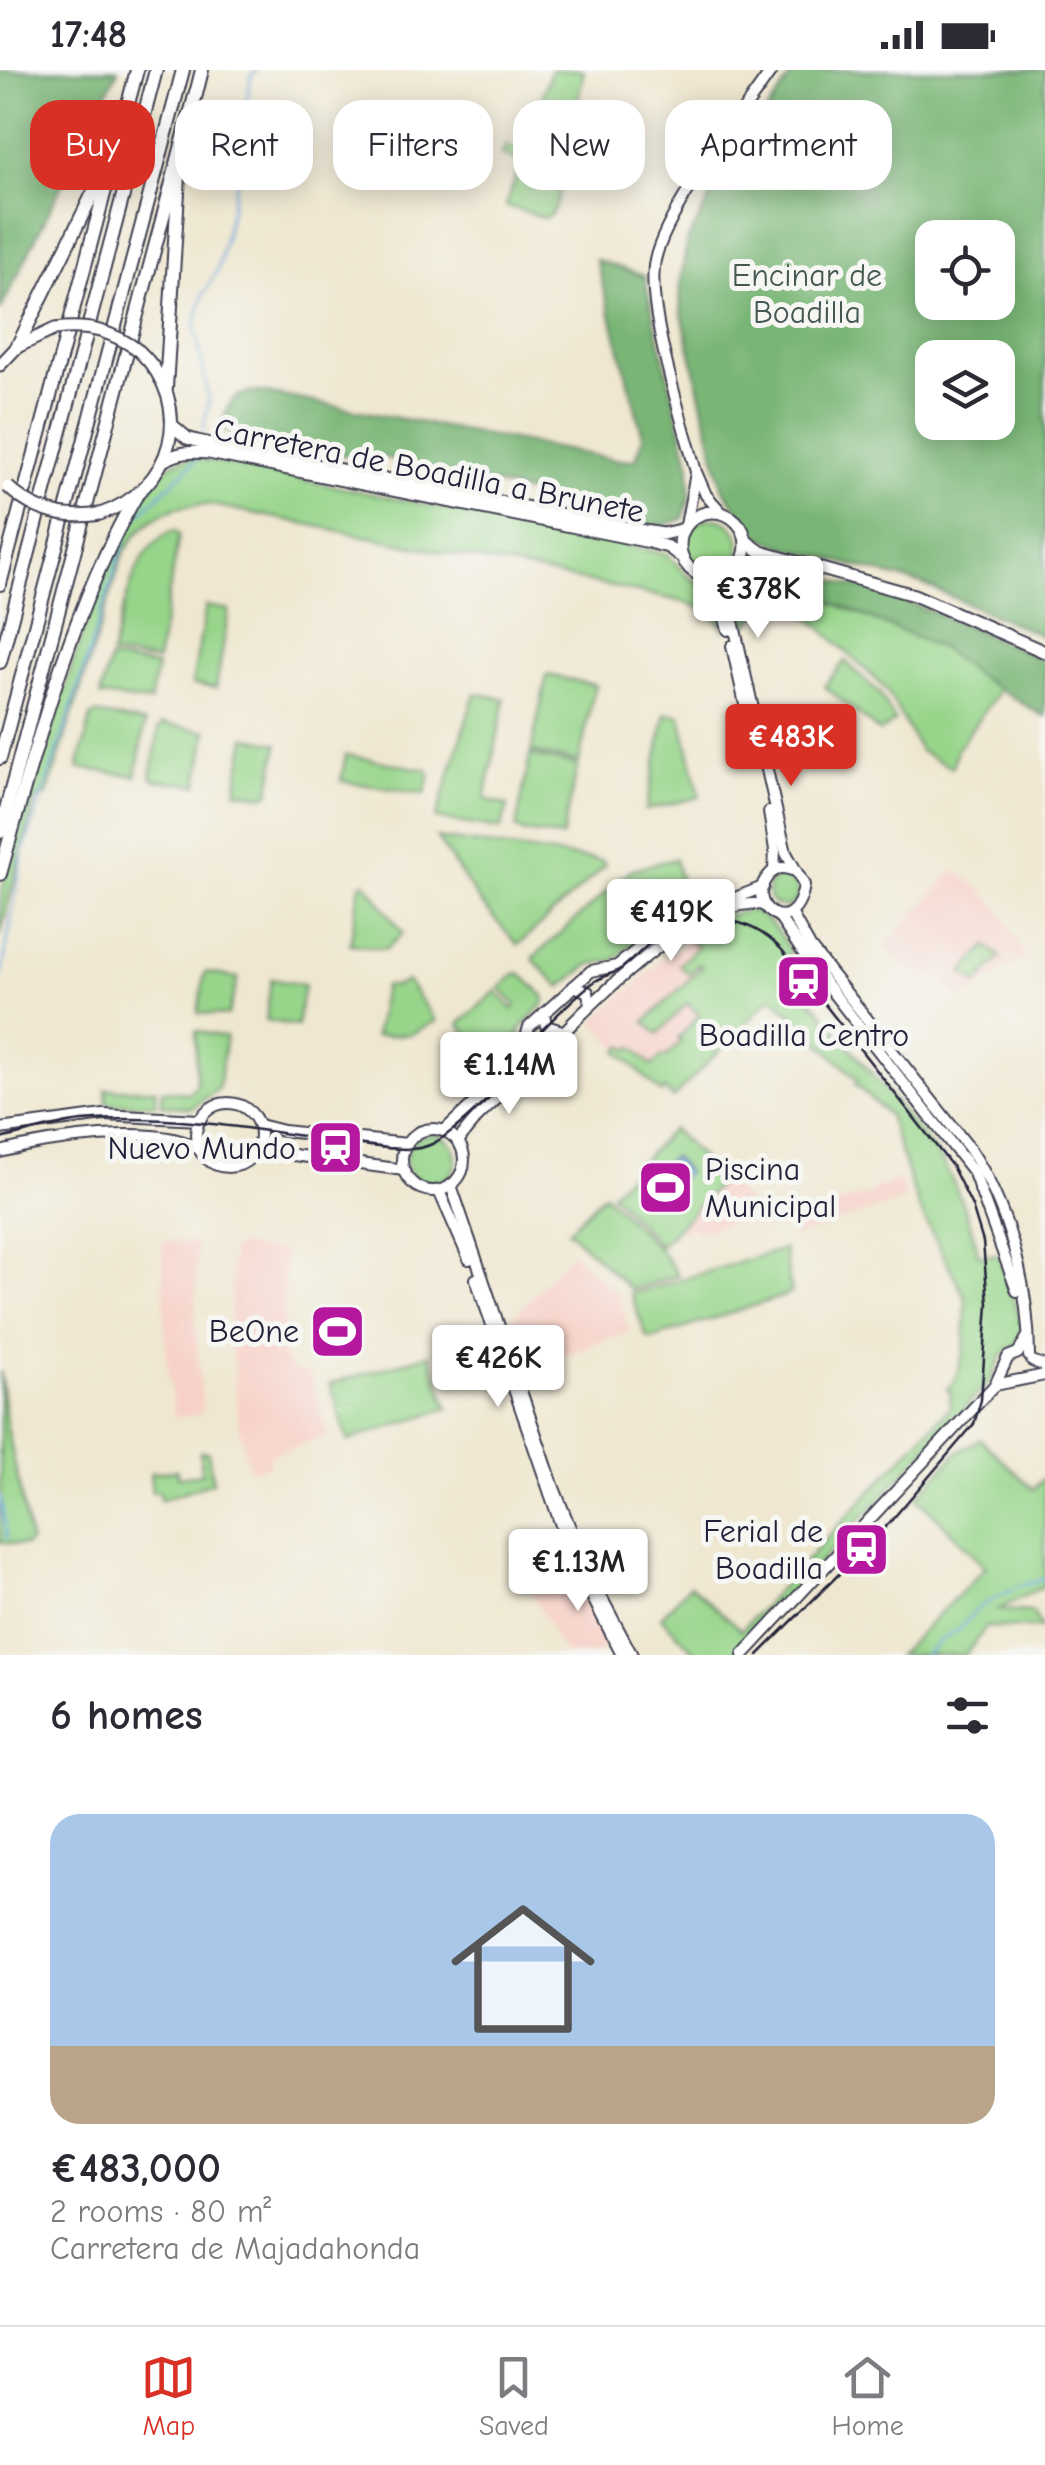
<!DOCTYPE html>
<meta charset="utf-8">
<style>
:root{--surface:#fff;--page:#f7f7f7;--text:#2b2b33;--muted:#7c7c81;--line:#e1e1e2;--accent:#d93025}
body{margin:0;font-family:"Comic Neue",sans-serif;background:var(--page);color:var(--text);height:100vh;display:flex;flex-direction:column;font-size:38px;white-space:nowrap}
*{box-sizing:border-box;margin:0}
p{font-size:32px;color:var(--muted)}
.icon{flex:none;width:55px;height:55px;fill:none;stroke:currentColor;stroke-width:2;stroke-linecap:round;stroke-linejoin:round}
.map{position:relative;height:1585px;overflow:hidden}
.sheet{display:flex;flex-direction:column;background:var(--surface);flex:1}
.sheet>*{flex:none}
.hud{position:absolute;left:30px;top:30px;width:985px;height:90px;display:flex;gap:20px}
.fabs{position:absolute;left:915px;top:150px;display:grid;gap:20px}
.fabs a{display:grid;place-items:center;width:100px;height:100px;border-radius:20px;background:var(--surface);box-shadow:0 5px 25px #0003;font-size:50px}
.price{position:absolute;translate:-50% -85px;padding:0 22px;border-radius:10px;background:#fff;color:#222;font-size:32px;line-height:65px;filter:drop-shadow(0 2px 5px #0008)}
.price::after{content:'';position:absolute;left:50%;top:60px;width:30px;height:22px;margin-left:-15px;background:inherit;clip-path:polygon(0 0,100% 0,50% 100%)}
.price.selected{background:var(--accent);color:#fff}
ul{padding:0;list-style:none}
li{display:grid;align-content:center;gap:20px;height:530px;padding:0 50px}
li+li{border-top:2px solid var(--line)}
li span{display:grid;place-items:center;height:310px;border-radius:30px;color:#555}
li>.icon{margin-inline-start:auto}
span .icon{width:180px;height:180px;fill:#fffc;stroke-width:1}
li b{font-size:42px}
h2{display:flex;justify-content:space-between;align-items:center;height:120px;padding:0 50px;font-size:42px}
.tag{padding:0 35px;border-radius:30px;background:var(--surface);box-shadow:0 5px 25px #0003;font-size:35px;line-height:90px}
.tag.selected{background:var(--accent);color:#fff}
.status{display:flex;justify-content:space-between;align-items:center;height:70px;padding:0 50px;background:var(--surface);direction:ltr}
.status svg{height:28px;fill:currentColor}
.menu{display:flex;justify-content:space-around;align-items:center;height:140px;border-top:2px solid var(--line);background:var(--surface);font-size:28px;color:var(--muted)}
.menu a{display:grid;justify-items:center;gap:5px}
.menu .selected{color:var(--accent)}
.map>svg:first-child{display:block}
.built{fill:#f7d1c8}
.green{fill:#97d58a;stroke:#5c7c62;stroke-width:2.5}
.forest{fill:#79b676;stroke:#4e6c58;stroke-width:2.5;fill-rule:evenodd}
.water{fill:#6ba8dd;stroke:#46658c;stroke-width:2.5}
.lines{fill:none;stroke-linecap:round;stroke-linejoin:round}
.stream{stroke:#6ba8dd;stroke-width:2.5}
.secondary-casing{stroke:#414051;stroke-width:14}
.primary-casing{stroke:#414051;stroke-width:15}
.highway-casing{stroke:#414051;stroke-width:16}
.secondary{stroke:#fff;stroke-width:10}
.primary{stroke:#fff;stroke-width:11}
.highway{stroke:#fff;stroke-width:12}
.tram{stroke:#22223b;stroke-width:2.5}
.primary-bridge-casing{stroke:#414051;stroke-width:15;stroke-linecap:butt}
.primary-bridge{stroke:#fff;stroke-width:11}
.labels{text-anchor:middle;stroke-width:10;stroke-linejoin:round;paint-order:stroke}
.park-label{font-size:32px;fill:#455853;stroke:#f6f6f2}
.street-label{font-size:32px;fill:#22223b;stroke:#f6f6f2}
.poi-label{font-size:32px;fill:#22223b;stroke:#f6f6f2;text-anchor:end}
</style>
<div class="status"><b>17:48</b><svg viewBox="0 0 49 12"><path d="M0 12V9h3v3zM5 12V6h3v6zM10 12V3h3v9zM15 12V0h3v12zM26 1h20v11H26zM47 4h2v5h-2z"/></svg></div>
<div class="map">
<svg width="1045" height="1585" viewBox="0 0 1045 1585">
<rect width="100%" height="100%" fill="#f6f6f2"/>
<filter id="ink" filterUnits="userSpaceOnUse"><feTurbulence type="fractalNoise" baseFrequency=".01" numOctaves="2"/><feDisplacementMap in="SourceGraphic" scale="20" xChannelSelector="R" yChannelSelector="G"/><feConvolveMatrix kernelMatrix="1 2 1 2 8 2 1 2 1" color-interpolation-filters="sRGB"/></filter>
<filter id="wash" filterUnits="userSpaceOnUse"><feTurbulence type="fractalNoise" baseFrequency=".0048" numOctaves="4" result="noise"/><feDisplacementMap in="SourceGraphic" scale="40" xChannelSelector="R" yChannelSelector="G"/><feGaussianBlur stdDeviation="2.25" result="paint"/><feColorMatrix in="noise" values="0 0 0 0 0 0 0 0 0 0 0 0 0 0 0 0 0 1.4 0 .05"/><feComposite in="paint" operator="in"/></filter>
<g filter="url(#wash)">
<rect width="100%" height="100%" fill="#efe7d0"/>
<g class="built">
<path d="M955,800L979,817L1001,841L1025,887L963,929L934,904L925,913L883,877Z"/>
<path d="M703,861L771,926L673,1028L665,1020L661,1023L593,952L657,894Z"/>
<path d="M723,1109L744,1128L755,1144L698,1162L693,1157L681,1161L680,1155Z"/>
<path d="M900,1110L906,1129L794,1167L788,1150L875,1122V1118Z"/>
<path d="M162,1170L193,1173L197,1177L195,1255L203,1339L199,1345L174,1347L166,1285Z"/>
<path d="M240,1176L284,1182L283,1288L293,1301L309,1303L328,1366L269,1385V1396L249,1401L239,1358L230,1262L232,1180Z"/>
<path d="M571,1183L618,1224L629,1262L520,1300L505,1257Z"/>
<path d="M571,1503L610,1575L592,1585H565L531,1523L534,1515Z"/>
</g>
<g class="green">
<path d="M551,0H584L557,134L550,145L545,148L506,136L521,92L502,85L505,75L524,80Z"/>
<path d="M196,388L667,484L689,507L711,520L717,529L724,562C713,536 688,533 662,527L218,436C176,430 144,447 123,484L47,725L35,730L0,866C0,854 0,840 1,828C12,766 36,705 56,645C80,574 113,447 168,397C176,389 185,389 196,388Z"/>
<circle cx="713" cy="475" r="27"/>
<path d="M175,460L179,465L157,591L111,585C123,546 131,476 175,460Z"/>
<path d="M789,514L941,578L1000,619L957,679L952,698L920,681L886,619L782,521Z"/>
<path d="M206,536L229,540L216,618L192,614Z"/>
<path d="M110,589L157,596L150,632L100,626Z"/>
<path d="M845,591L879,623L895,651L880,662L824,616Z"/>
<path d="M547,605L595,615L579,692L531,682Z"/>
<path d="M475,623L505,629L485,729L508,736L501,759L436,749Z"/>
<path d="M666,643L681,646L700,727L646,740Z"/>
<path d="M95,644L145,653L136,706L78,698L91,647Z"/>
<path d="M163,654L207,661L198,715L154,710L151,707L159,658Z"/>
<path d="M246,667L278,674L270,722L265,726L236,721Z"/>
<path d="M346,685L428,700L430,705L425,724L341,711Z"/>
<path d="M530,685L578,695L562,767L522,762L516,758Z"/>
<path d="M437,768L603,791L605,796L518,875L479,831Z"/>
<path d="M675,789L680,809L693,837L657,853L614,890L589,895L561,917L534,891V887L632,799Z"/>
<circle cx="783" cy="822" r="15"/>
<path d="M365,812L403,863L386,879L350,874L360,815Z"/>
<path d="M749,840C769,846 781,865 791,883L781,892L938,1085C958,1117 970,1149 979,1186L999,1184L1023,1260L1018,1272L1002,1285L991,1310L733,1585H698L661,1547L690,1515L741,1560L950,1337L951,1323L947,1319L954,1313L964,1282L966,1229L919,1138L888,1045L855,1014L858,1010L772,926L673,1028L665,1020L661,1023L618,981L623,975L629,980L633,977L652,996L662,986L665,988L681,972L678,969L699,945L687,933L658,964L645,952L702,897L699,894L689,904L679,895L698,876L689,870L722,847Z"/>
<path d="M987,876L1001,887L977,914L963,902Z"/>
<path d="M205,902L238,908L228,946L198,943Z"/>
<path d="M520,903L544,926L545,932L520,960L515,984L510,991L486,1014L467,993L455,990L475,972L459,954L496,921L513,939L516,935L500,918L515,904Z"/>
<path d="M271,909L304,915L297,956L266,950Z"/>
<path d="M407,911L436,951L411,964L375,966L384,916H396Z"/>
<path d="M196,961L226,967L218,1019L192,1038L162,1035V1020L188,1023L196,1016Z"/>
<path d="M106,1019H156V1034H107Z"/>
<path d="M672,1059L723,1109L660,1176L611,1123Z"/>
<circle cx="431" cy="1089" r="25"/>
<path d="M604,1124L661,1181L678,1205L631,1220L568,1160Z"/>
<path d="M784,1179L791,1222L787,1225L651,1269L646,1266L631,1224Z"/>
<path d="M430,1284L448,1338L348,1371L330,1314Z"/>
<path d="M0,1301L6,1351L30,1471L26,1476L0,1472Z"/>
<path d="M980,1369L1033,1419L1045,1407V1515L998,1540L1033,1542L1041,1558L986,1557L965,1585H898L986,1497L917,1427L957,1383Z"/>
<path d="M200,1382H208L213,1412L160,1430L159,1422H152L150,1403L177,1400L178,1407L202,1404Z"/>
</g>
<g class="forest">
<path d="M0,0H118L0,241Z"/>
<path d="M795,0H1045V567L922,514L784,477L755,465L722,417L681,240L680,216L687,171L720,111ZM932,168H998V232H932ZM932,288H998V352H932Z"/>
<path d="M596,190L644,206L690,396V427L683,449L661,456L379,386L364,388L242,369L220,358C230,333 231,321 261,322L617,390L636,389L643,366Z"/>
<path d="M743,499C851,501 948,547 1045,591V647L974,604L941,578L789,514L747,556L737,521Z"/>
</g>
<path class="water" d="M672,1087L687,1102L658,1131L642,1116Z"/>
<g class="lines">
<g class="stream">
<path d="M203,361L209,332L195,257L203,225L218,199L243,82V50L251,7L256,0"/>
<path d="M0,913L23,782L66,656L130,453L196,390"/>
<path d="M0,1426L7,1468"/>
<path d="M925,1585L941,1570L959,1560L979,1537L1017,1517L1045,1509"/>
</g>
</g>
</g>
<g filter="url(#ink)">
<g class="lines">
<defs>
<g id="secondary">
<path d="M722,443L706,425L696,402C683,351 645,238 655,190C667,138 740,47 772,0"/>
<path d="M686,455L696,403"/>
<path d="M733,500V551L786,783L804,815C795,875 740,834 770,804C777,797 783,797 792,800"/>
<path d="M705,507L718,524L728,560"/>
<path d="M732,576L748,648"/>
<path d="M769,742L775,780L774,801"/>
<path d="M791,843L810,877L970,1079C1009,1138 1029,1216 1029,1286"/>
<path d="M779,847L812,896L974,1103L1017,1221"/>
<path d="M574,916L588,922L590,935"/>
<path d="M544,943L546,956L562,961"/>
<circle cx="228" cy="1065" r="32"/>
<path d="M259,1055L283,1061L407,1074"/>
<path d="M0,1059L104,1045L200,1050"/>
<circle cx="433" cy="1090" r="31"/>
<path d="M444,1061L512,998L521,984L529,957L591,901L617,896L669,854L763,817"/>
<path d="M458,1072C476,1043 505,1024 528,999C574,951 693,822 764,835"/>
<path d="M0,1082C46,1070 159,1052 199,1079"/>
<path d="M255,1083L264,1081L404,1100"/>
<path d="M451,1115L554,1418L588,1502L632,1585"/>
<path d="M439,1121L469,1189"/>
<path d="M476,1209L563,1461L581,1505L622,1585"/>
<path d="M1032,1291L1045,1296"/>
<path d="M995,1315L1045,1305"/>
<path d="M743,1585L995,1315L1008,1287L1018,1283L1028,1266"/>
</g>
<g id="primary">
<path d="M0,295L17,277L55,259"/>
<path d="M172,355L187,368L197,371L644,461L663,464L684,459"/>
<path d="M163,391C179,382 191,381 209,383L645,471L668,477L683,488"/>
<circle cx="713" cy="475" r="33"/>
<path d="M100,444C173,420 197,336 139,281"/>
<path d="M746,471L761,482L914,525L1045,582"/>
</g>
<g id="highway">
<path d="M195,28L202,0"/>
<path d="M17,277L106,97"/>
<path d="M166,318L179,106"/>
<path d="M0,514L137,0"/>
<path d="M0,592L156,0"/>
<path d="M0,688L183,0"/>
<path d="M0,762L196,22"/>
<path d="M0,804C34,682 72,536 136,426"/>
</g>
</defs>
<use href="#secondary" class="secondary-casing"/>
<use href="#primary" class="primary-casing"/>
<use href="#highway" class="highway-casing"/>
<use href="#secondary" class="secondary"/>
<use href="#primary" class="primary"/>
<use href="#highway" class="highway"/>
<path class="tram" d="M0,1069C27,1063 55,1054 82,1051C183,1042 287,1066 387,1078C402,1079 417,1081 432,1074C451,1065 512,1010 524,992C531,981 533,969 543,959C559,943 576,925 594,912C603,906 613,904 622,898C636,887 648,873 663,863C702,837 752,848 782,880L952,1096L972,1136L983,1172L988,1234L981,1330L974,1354L884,1459L758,1585"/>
<defs>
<g id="primary-bridge">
<path d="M55,259C88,255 113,261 139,281"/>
<path d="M8,417C34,442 64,450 100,444"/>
</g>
</defs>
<use href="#primary-bridge" class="primary-bridge-casing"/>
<use href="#primary-bridge" class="primary-bridge"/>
</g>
</g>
<defs>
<symbol id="station-square" viewBox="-11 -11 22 22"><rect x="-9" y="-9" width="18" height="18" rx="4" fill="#b5179e" stroke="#f6f6f2"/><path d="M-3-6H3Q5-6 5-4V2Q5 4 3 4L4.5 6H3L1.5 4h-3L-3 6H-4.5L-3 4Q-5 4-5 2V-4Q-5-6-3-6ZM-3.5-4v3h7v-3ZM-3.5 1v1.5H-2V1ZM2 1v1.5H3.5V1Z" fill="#fff"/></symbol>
<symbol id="stadium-square" viewBox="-11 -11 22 22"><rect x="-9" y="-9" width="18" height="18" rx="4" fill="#b5179e" stroke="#f6f6f2"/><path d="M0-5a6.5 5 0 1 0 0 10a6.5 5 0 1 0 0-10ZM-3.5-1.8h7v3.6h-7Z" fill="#fff"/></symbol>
</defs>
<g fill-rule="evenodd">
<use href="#station-square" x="772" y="880" width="63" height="63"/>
<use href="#station-square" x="304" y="1046" width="63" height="63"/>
<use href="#stadium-square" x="634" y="1086" width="63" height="63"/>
<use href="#stadium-square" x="306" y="1230" width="63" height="63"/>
<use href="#station-square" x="830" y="1448" width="63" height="63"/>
</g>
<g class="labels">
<g class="park-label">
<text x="807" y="216">Encinar de<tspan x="807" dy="37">Boadilla</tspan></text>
</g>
<g class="street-label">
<text transform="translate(429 400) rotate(11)" y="11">Carretera de Boadilla a Brunete</text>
</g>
<g class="poi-label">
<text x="804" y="976" text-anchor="middle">Boadilla Centro</text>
<text x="296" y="1089">Nuevo Mundo</text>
<text x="705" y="1110" text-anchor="start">Piscina<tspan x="705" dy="37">Municipal</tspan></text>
<text x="299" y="1272">BeOne</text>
<text x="823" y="1472">Ferial de<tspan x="823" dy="37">Boadilla</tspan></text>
</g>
</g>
</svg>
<div class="fabs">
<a><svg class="icon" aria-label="locate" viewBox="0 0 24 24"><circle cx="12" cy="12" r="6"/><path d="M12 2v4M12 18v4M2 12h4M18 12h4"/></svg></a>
<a><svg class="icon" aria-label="layers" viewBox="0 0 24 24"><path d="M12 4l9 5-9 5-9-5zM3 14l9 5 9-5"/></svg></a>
</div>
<b class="price" style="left:758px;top:571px">€378K</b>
<b class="price selected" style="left:791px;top:719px">€483K</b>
<b class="price" style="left:671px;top:894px">€419K</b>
<b class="price" style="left:509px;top:1047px">€1.14M</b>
<b class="price" style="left:498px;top:1340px">€426K</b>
<b class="price" style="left:578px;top:1544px">€1.13M</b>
<div class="hud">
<a class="tag selected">Buy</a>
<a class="tag">Rent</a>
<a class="tag">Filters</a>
<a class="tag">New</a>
<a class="tag">Apartment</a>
</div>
</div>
<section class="sheet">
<h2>6 homes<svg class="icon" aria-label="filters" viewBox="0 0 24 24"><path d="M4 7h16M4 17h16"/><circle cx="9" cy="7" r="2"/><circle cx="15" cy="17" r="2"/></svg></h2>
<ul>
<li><span style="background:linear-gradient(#a9c7e8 75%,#b9a48a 0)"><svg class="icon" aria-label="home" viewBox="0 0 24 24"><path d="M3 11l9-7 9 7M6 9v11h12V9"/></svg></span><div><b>€483,000</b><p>2 rooms · 80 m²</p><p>Carretera de Majadahonda</p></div></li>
</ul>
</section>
<nav class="menu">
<a class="selected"><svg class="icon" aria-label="map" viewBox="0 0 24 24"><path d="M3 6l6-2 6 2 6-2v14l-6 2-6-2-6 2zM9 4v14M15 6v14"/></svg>Map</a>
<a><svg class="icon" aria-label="saved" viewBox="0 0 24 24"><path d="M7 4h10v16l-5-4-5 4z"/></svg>Saved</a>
<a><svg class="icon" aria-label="home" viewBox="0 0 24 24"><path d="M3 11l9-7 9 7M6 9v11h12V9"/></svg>Home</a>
</nav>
